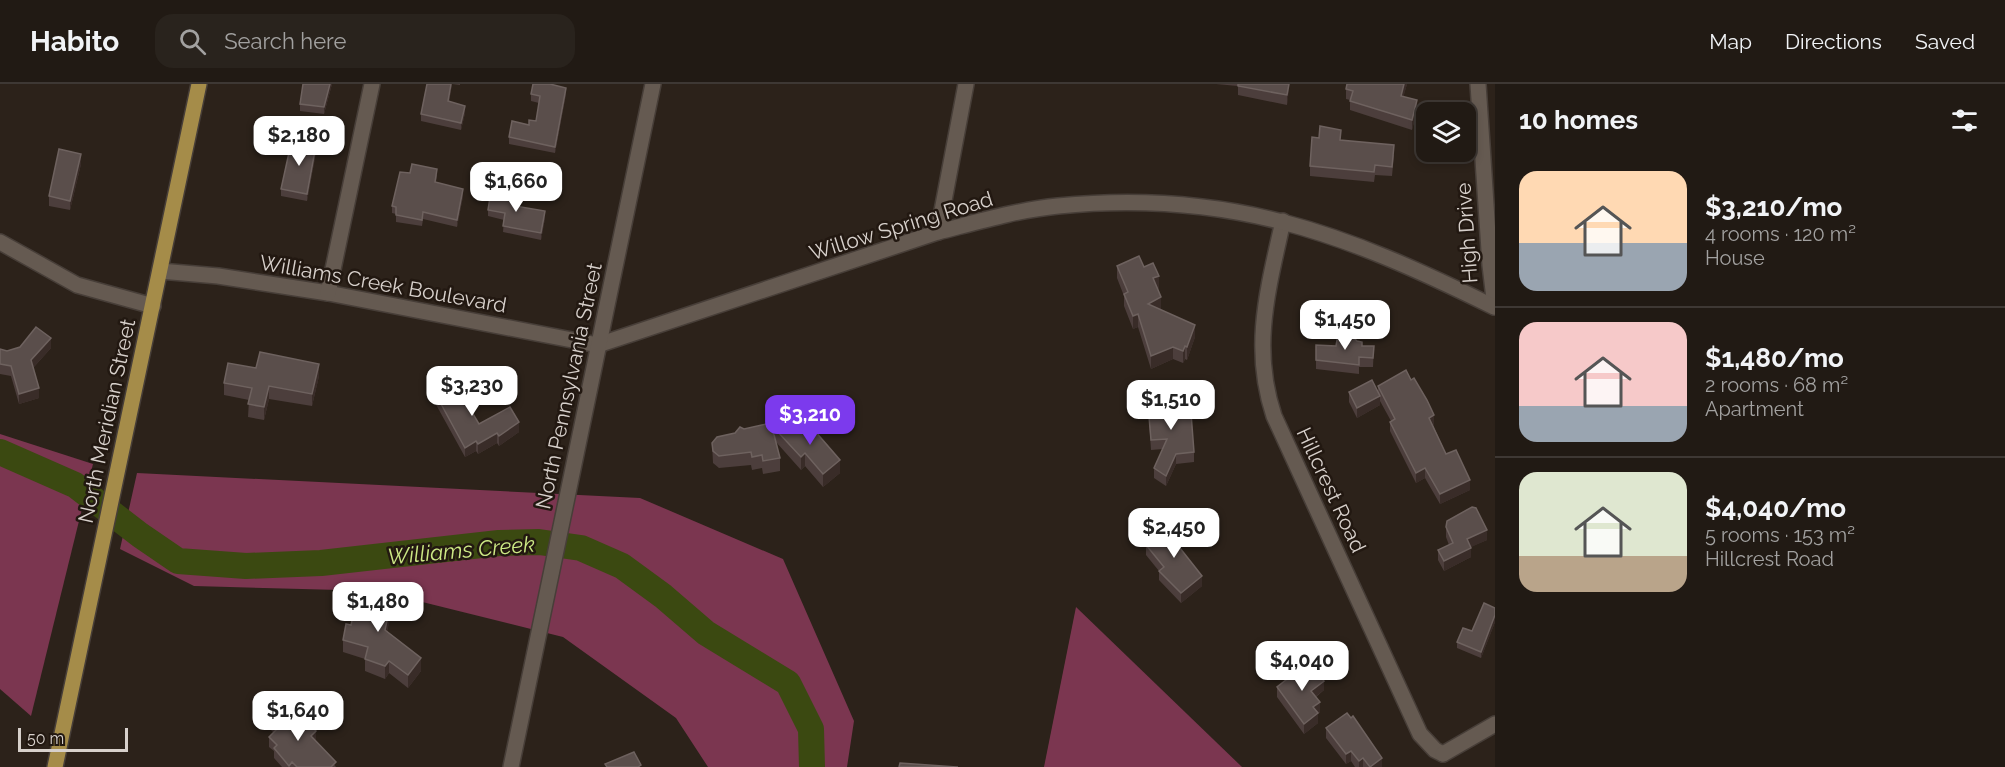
<!DOCTYPE html>
<meta charset="utf-8">
<style>
:root{--surface:#211a14;--page:#29231d;--text:#f1f3f6;--muted:#a2a1a0;--line:#3e3834;--accent:#7c3aed}
body{margin:0;font-family:Raleway,sans-serif;background:var(--page);color:var(--text);height:100vh;display:flex;flex-direction:column;font-size:22px;white-space:nowrap}
*{box-sizing:border-box;margin:0}
p{font-size:20px;color:var(--muted)}
.icon{flex:none;width:33px;height:33px;fill:none;stroke:currentColor;stroke-width:2;stroke-linecap:round;stroke-linejoin:round}
.map{position:relative;flex:1;overflow:hidden}
.panel{display:flex;flex-direction:column;background:var(--surface);width:510px}
.panel>*{flex:none}
.buttons{position:absolute;left:1416px;top:18px;display:grid;gap:12px}
.buttons a{display:grid;place-items:center;width:60px;height:60px;border-radius:12px;background:var(--surface);box-shadow:0 3px 9px #0003,0 0 0 2px var(--line);font-size:30px}
.scale{position:absolute;left:18px;bottom:15px;width:110px;box-sizing:border-box;padding-left:6px;border:3px solid #d7d0cb;border-top:0;font-size:16px;line-height:21px;white-space:nowrap;color:#d7d0cb;-webkit-text-stroke:4px #221811;paint-order:stroke}
.price{position:absolute;translate:-50% -51px;padding:0 14px;border-radius:12px;background:#fff;color:#222;font-size:20px;line-height:39px;filter:drop-shadow(0 2px 3px #0008)}
.price::after{content:'';position:absolute;left:50%;top:36px;width:18px;height:14px;margin-left:-9px;background:inherit;clip-path:polygon(0 0,100% 0,50% 100%)}
.price.on{background:var(--accent);color:#fff}
ul{padding:0;list-style:none}
li{display:flex;align-items:center;gap:18px;height:150px;padding:0 24px}
li+li{border-top:2px solid var(--line)}
li span{display:grid;place-items:center;flex:none;width:168px;height:120px;border-radius:18px;color:#555}
li>.icon{margin-inline-start:auto}
span .icon{width:72px;height:72px;fill:#fffc;stroke-width:1}
li b{font-size:26px}
h2{display:flex;justify-content:space-between;align-items:center;height:72px;padding:0 24px;font-size:26px}
header{display:flex;align-items:center;gap:36px;box-sizing:border-box;height:84px;padding:0 30px;background:var(--surface);border-bottom:2px solid var(--line)}
header strong{font-size:28px}
nav{display:flex;gap:33px;margin-inline-start:auto;font-size:21px}
.search{width:420px;height:54px;background:var(--page);display:flex;align-items:center;gap:15px;box-sizing:border-box;padding:0 21px;border-radius:18px;color:var(--muted);font-size:22px}
main{display:flex;flex:1;min-height:0}
.map>svg:first-child{display:block}
.forest{fill:#7b3650}
.lines{fill:none;stroke-linecap:round;stroke-linejoin:round}
.river{stroke:#3b4911;stroke-width:26}
.minor-casing{stroke:#473e38;stroke-width:18}
.major-casing{stroke:#473e38;stroke-width:18}
.minor{stroke:#655a51;stroke-width:15}
.major{stroke:#a58c49;stroke-width:15}
.wall{fill:#4c3e3c}
.shaded-wall{fill:#392c28}
.building{fill:#5a4e4b;stroke:#6e625f;stroke-width:1.5}
.labels{text-anchor:middle;stroke-width:5;stroke-linejoin:round;paint-order:stroke}
.street-label{font-size:21px;fill:#d7d0cb;stroke:#221811}
.water-label{font-size:22px;font-style:italic;fill:#cde985;stroke:#221811}
</style>
<header>
<strong>Habito</strong>
<div class="search"><svg class="icon" aria-label="search" viewBox="0 0 24 24"><circle cx="10" cy="10" r="6"/><path d="M15 15l6 6"/></svg>Search here</div>
<nav><a>Map</a><a>Directions</a><a>Saved</a></nav>
</header>
<main>
<div class="map">
<svg width="1495" height="683" viewBox="0 0 1495 683">
<rect width="100%" height="100%" fill="#2c221a"/>
<g class="forest">
<path d="M0,350L93,380L31,632L0,605Z"/>
<path d="M137,389L640,414L783,475L854,637L847,683H708L676,634L563,553L378,507L194,502L120,465Z"/>
<path d="M1076,523L1242,683H1044Z"/>
</g>
<g class="lines">
<path class="river" d="M0,368L75,401L140,451L178,477L246,482L321,479L499,459L539,458L581,464L622,482L663,512L706,549L788,599L811,645L812,683"/>
<defs>
<g id="minor">
<path d="M1478,0L1490,181L1495,223"/>
<path d="M1283,137C1268,205 1251,264 1274,332L1420,650L1435,666L1443,670"/>
<path d="M938,148L966,0"/>
<path d="M0,158L77,201L153,222"/>
<path d="M160,187L218,192L328,209L598,261L938,148C977,138 1017,126 1058,122C1229,105 1344,149 1494,223"/>
<path d="M328,209L372,0"/>
<path d="M1443,670L1495,640"/>
<path d="M511,683L653,0"/>
</g>
<path id="major" d="M55,683L199,0"/>
</defs>
<use href="#minor" class="minor-casing"/>
<use href="#major" class="major-casing"/>
<use href="#minor" class="minor"/>
<use href="#major" class="major"/>
</g>
<g class="wall">
<path d="M332,0L324,30L300,27V20Z"/>
<path d="M427,0H460V1L452,0L449,18L465,29L461,46L421,37V30Z"/>
<path d="M1216,0H1289L1287,21L1238,11V2Z"/>
<path d="M1407,0L1403,13L1417,26L1412,46L1350,26V16L1346,15V5Z"/>
<path d="M531,10H566L555,69L509,60V53L536,37L539,19L531,17Z"/>
<path d="M1341,56L1394,71L1392,92L1375,91L1374,98L1310,92V82Z"/>
<path d="M316,68L307,117L281,112V105Z"/>
<path d="M81,80L70,126L49,122V112Z"/>
<path d="M410,89L437,91L436,98L463,112L457,143L423,135L422,142L396,138V130L392,129V122Z"/>
<path d="M516,122L545,134L541,156L503,148L504,136L488,132V126Z"/>
<path d="M1117,182L1144,183L1159,204L1157,205L1161,226L1195,253L1187,276L1185,275L1183,279L1173,275L1151,285L1138,243L1133,245L1124,222V212L1117,194Z"/>
<path d="M1357,257L1362,262H1374L1373,283H1359V290L1316,285V261L1336,262Z"/>
<path d="M51,264L33,284L39,314L19,320L11,292L0,290V265L7,267Z"/>
<path d="M256,284L319,292L312,322L269,315L264,336L248,333L249,316L224,311V299Z"/>
<path d="M1378,302L1434,341H1433L1446,370L1470,406L1440,420L1425,394L1416,399L1390,347V338L1391,337L1380,317V321L1357,334L1349,318V308L1378,306Z"/>
<path d="M450,303L470,325L479,340L519,348L499,362L497,359L478,370L476,367L465,373L434,317V307Z"/>
<path d="M1148,321L1194,368V378L1176,380L1166,402L1154,394V384L1163,365L1151,366Z"/>
<path d="M744,345L775,356V345L840,389L823,403L805,382L801,386L776,358L780,374V387L763,390L762,384L752,386L751,381L719,384L713,379L712,359Z"/>
<path d="M1446,443L1487,456L1470,463L1471,473L1444,487L1438,476V466L1449,461L1446,453Z"/>
<path d="M1146,461L1184,462L1180,465L1202,502L1181,519L1159,496V487L1146,471Z"/>
<path d="M1495,524V538L1481,574L1457,564V558L1472,547Z"/>
<path d="M392,525L387,547L421,587L408,604L389,589L385,595L365,587V575L343,568V556L351,541Z"/>
<path d="M1277,603L1324,606L1316,613L1320,628L1318,630V639L1304,650L1277,613Z"/>
<path d="M270,635L316,657L336,683H282L274,674V667L269,663V653L274,649L270,645Z"/>
<path d="M1326,644L1382,683H1355L1351,677L1346,680L1326,654Z"/>
</g>
<g class="shaded-wall">
<path d="M330,0H332L324,30V23Z"/>
<path d="M451,0H452L448,24V17Z"/>
<path d="M1289,0V6L1287,21V11Z"/>
<path d="M1404,0H1407L1401,22V12Z"/>
<path d="M566,4V10L555,69V63Z"/>
<path d="M1417,16V26L1412,46V36Z"/>
<path d="M465,22V29L461,46V39Z"/>
<path d="M316,61V68L307,117V110Z"/>
<path d="M81,70V80L70,126V117Z"/>
<path d="M463,105V112L457,143V136Z"/>
<path d="M545,127V134L541,156V149Z"/>
<path d="M1159,192V204L1153,207V194Z"/>
<path d="M1161,213V226L1148,220Z"/>
<path d="M1138,230V243L1133,245V232Z"/>
<path d="M1195,241V253L1187,276V263Z"/>
<path d="M51,254V264L31,286V276Z"/>
<path d="M1185,262V275L1183,279V267Z"/>
<path d="M1173,263V275L1151,285V272Z"/>
<path d="M319,280V292L312,322V310Z"/>
<path d="M269,302V315L264,336V323Z"/>
<path d="M39,304V314L19,320V310Z"/>
<path d="M1380,312V321L1357,334V324Z"/>
<path d="M1434,331V341L1429,343V334Z"/>
<path d="M519,338V348L499,362V352Z"/>
<path d="M497,349V359L478,370V360Z"/>
<path d="M476,357V367L465,373V364Z"/>
<path d="M805,369V382L801,386V373Z"/>
<path d="M1176,370V380L1166,402V392Z"/>
<path d="M840,376V389L823,403V390Z"/>
<path d="M1425,384V394L1416,399V389Z"/>
<path d="M1470,396V406L1440,420V410Z"/>
<path d="M1487,446V456L1467,465V455Z"/>
<path d="M1184,453V462L1176,468V459Z"/>
<path d="M1471,464V473L1444,487V477Z"/>
<path d="M1202,492V502L1181,519V509Z"/>
<path d="M392,513V525L385,558V546Z"/>
<path d="M1495,531V538L1481,574V568Z"/>
<path d="M421,574V587L408,604V591Z"/>
<path d="M389,577V589L385,595V582Z"/>
<path d="M1324,597V606L1311,616V607Z"/>
<path d="M1320,618V628L1318,630V639L1304,650V640L1313,623Z"/>
<path d="M316,647V657L311,652Z"/>
<path d="M1351,667V677L1346,680V670Z"/>
<path d="M1363,674V683H1359V677Z"/>
<path d="M1382,674V683H1370Z"/>
</g>
<g class="building">
<path d="M303,0H330L324,23L300,20Z"/>
<path d="M427,0H451L448,17L465,22L461,39L421,30Z"/>
<path d="M533,0H550L566,4L555,63L509,53L512,37L529,41V36L536,37L540,12L531,10Z"/>
<path d="M1238,0H1289L1287,11L1238,2Z"/>
<path d="M1347,0H1404L1401,12L1417,16L1412,36L1350,17L1353,7L1346,5Z"/>
<path d="M1320,42L1341,46L1340,56L1394,61L1392,83L1375,81L1374,88L1310,82L1312,53L1319,54Z"/>
<path d="M292,55L316,61L307,110L281,105Z"/>
<path d="M59,65L81,70L70,117L49,112Z"/>
<path d="M412,80L437,85L435,98L463,105L457,136L423,128L422,136L396,131V123L392,122L400,88L410,89Z"/>
<path d="M491,107L516,113L515,122L545,127L541,149L503,142L505,129L488,126Z"/>
<path d="M1139,172L1144,183L1153,179L1159,192L1153,194L1161,213L1148,220L1195,241L1187,263L1185,262L1183,267L1173,263L1151,272L1138,230L1133,232L1124,210L1128,208L1117,182Z"/>
<path d="M36,243L51,254L31,276L39,304L19,310L11,282L0,280V265L7,267L20,263Z"/>
<path d="M1345,251H1351L1357,257L1362,258V262H1374L1373,274L1359,273V281L1316,276V261L1336,262L1337,256Z"/>
<path d="M260,268L319,280L312,310L269,302L264,323L248,320L252,304L224,299L228,279L256,284Z"/>
<path d="M1406,286L1411,296L1414,294L1427,316L1434,331L1429,334L1446,370L1456,366L1470,396L1440,410L1425,384L1416,389L1390,338L1395,335L1378,302Z"/>
<path d="M1372,296L1380,312L1357,324L1349,308Z"/>
<path d="M448,299L450,303L457,299L470,319L467,320L479,340L510,323L519,338L499,352L497,349L478,360L476,357L465,364L434,307Z"/>
<path d="M1190,316L1194,368L1176,370L1166,392L1154,384L1167,355L1151,356L1148,321Z"/>
<path d="M771,339L780,374L763,377L762,371L752,373L751,368L719,372L713,367L712,359L717,353L735,349L740,343L744,345Z"/>
<path d="M808,339L840,376L823,390L805,369L801,373L775,345L800,340L803,344Z"/>
<path d="M1472,423L1476,424L1487,446L1467,455L1471,464L1444,477L1438,466L1453,459L1446,443L1447,437Z"/>
<path d="M1174,440L1184,453L1176,459L1202,492L1181,509L1159,487L1164,483L1146,461Z"/>
<path d="M359,505L392,513L385,546L421,574L408,591L389,577L385,582L365,575L368,563L343,556L346,540L351,541Z"/>
<path d="M1484,519L1495,524V531L1481,568L1457,558L1463,544L1472,547Z"/>
<path d="M1309,578L1324,597L1311,607L1320,618L1313,623L1318,629L1304,640L1277,603Z"/>
<path d="M290,622L316,647L311,652L336,678L331,683H297L292,678L289,682L274,664L277,661L269,653L278,644L270,635L278,627L282,631Z"/>
<path d="M1347,629L1351,634L1353,632L1382,674L1370,683L1363,674L1359,677L1351,667L1346,670L1326,644Z"/>
<path d="M634,668L641,681L638,683H607L605,680Z"/>
<path d="M900,679L957,683H958H899Z"/>
</g>
<g class="labels">
<g class="street-label">
<text transform="translate(901 142) rotate(-17)" y="7">Willow Spring Road</text>
<text transform="translate(1467 149) rotate(-94)" y="7">High Drive</text>
<text transform="translate(383 200) rotate(10)" y="7">Williams Creek Boulevard</text>
<text transform="translate(569 302) rotate(-78)" y="7">North Pennsylvania Street</text>
<text transform="translate(107 337) rotate(-78)" y="7">North Meridian Street</text>
<text transform="translate(1331 406) rotate(65)" y="7">Hillcrest Road</text>
</g>
<g class="water-label">
<text transform="translate(461 466) rotate(-5)" y="8">Williams Creek</text>
</g>
</g>
</svg>
<div class="buttons">
<a><svg class="icon" aria-label="layers" viewBox="0 0 24 24"><path d="M12 4l9 5-9 5-9-5zM3 14l9 5 9-5"/></svg></a>
</div>
<div class="scale">50 m</div>
<b class="price" style="left:299px;top:83px">$2,180</b>
<b class="price" style="left:516px;top:129px">$1,660</b>
<b class="price" style="left:1345px;top:267px">$1,450</b>
<b class="price" style="left:472px;top:333px">$3,230</b>
<b class="price" style="left:1171px;top:347px">$1,510</b>
<b class="price on" style="left:810px;top:362px">$3,210</b>
<b class="price" style="left:1174px;top:475px">$2,450</b>
<b class="price" style="left:378px;top:549px">$1,480</b>
<b class="price" style="left:1302px;top:608px">$4,040</b>
<b class="price" style="left:298px;top:658px">$1,640</b>
</div>
<section class="panel">
<h2>10 homes<svg class="icon" aria-label="filters" viewBox="0 0 24 24"><path d="M4 7h16M4 17h16"/><circle cx="9" cy="7" r="2"/><circle cx="15" cy="17" r="2"/></svg></h2>
<ul>
<li><span style="background:linear-gradient(#ffd9b3 60%,#9aa5b1 0)"><svg class="icon" aria-label="home" viewBox="0 0 24 24"><path d="M3 11l9-7 9 7M6 9v11h12V9"/></svg></span><div><b>$3,210/mo</b><p>4 rooms · 120 m²</p><p>House</p></div></li>
<li><span style="background:linear-gradient(#f6c9c9 70%,#9aa5b1 0)"><svg class="icon" aria-label="home" viewBox="0 0 24 24"><path d="M3 11l9-7 9 7M6 9v11h12V9"/></svg></span><div><b>$1,480/mo</b><p>2 rooms · 68 m²</p><p>Apartment</p></div></li>
<li><span style="background:linear-gradient(#dfe7d0 70%,#b9a48a 0)"><svg class="icon" aria-label="home" viewBox="0 0 24 24"><path d="M3 11l9-7 9 7M6 9v11h12V9"/></svg></span><div><b>$4,040/mo</b><p>5 rooms · 153 m²</p><p>Hillcrest Road</p></div></li>
</ul>
</section>
</main>
